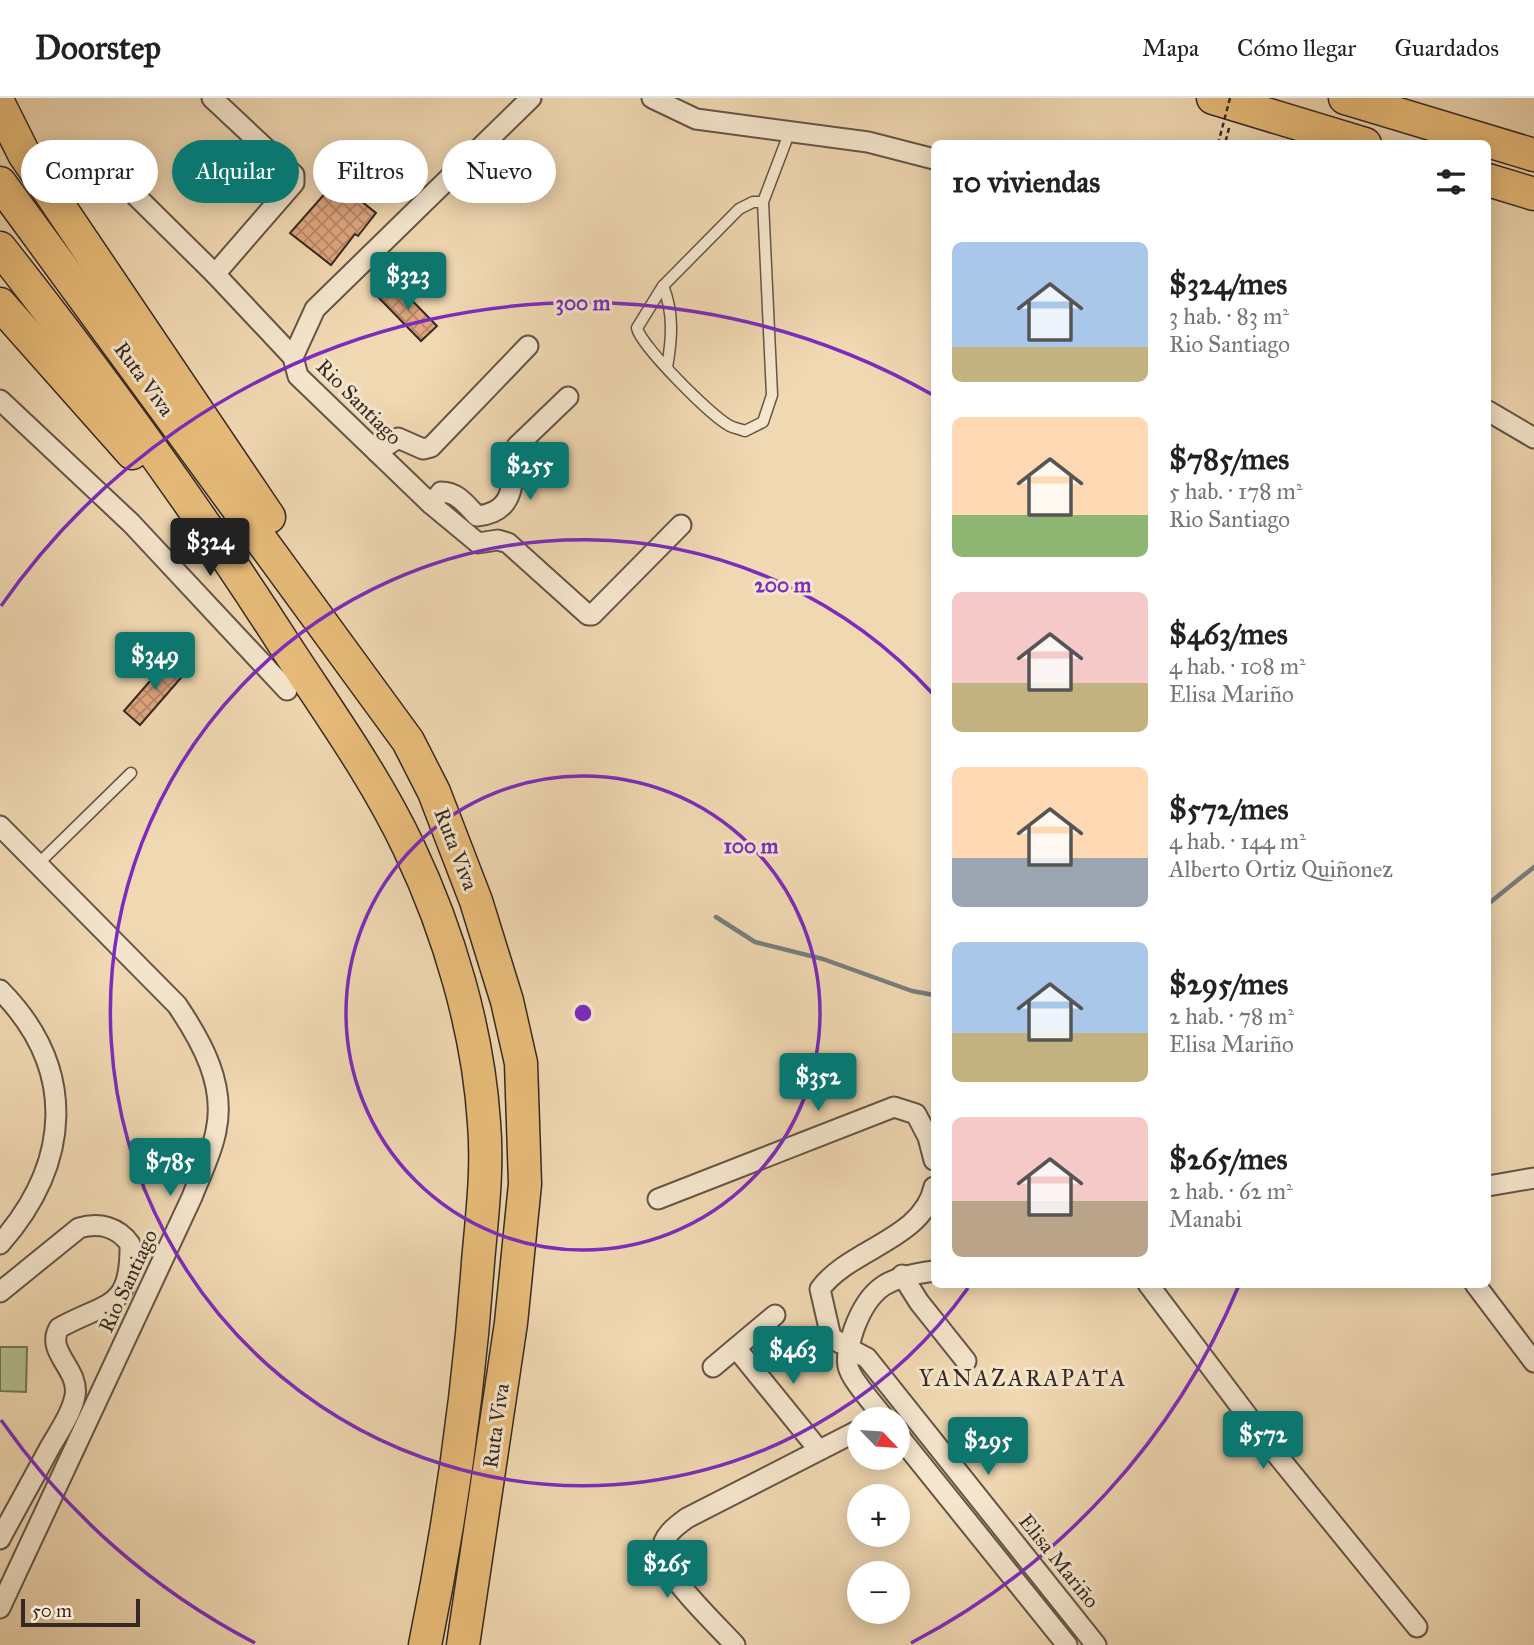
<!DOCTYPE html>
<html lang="es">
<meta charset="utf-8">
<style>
:root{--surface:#fff;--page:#f6f6f6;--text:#222;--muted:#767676;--line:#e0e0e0;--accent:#0f766e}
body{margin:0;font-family:"IM FELL Great Primer",serif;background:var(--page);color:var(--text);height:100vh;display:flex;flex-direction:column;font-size:26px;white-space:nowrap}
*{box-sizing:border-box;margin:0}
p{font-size:23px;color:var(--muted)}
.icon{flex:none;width:38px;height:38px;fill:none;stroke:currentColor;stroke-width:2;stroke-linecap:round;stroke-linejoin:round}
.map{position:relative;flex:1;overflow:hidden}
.details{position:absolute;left:931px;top:42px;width:560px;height:1148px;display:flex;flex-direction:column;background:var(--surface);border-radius:10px;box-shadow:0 4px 18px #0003}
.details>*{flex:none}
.top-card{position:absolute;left:21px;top:42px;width:665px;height:63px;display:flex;gap:14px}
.needle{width:46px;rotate:115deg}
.controls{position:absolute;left:847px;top:1309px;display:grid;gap:14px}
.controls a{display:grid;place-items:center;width:63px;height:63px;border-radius:50%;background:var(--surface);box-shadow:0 4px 18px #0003;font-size:35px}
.scale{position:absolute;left:21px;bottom:18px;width:119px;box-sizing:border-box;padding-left:7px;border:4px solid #352923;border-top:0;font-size:19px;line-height:24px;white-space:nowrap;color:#352923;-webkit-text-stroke:5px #f5e6cd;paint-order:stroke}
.price{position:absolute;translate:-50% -60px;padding:0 16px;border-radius:7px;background:var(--accent);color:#fff;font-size:23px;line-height:46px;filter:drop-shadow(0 2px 4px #0008)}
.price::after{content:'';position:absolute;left:50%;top:42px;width:21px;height:16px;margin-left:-10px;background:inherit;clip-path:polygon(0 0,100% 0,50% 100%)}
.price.current{background:#222;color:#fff}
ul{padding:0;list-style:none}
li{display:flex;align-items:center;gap:21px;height:175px;padding:0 21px}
li span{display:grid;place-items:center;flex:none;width:196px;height:140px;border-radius:10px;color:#555}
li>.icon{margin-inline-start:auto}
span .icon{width:84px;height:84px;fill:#fffc;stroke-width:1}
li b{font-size:30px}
h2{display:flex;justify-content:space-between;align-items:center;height:84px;padding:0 21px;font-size:30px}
.tag{padding:0 24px;border-radius:32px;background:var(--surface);box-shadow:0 4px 18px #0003;font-size:24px;line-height:63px}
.tag.current{background:var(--accent);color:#fff}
header{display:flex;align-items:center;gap:42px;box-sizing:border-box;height:98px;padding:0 35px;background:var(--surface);border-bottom:2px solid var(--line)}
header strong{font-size:33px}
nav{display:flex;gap:38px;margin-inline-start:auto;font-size:24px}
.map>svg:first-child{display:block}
.pitch{fill:#b3c091;stroke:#74745a;stroke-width:2}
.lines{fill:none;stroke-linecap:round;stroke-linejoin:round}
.stream{stroke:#767e7d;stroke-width:4.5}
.building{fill:url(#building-cross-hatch);stroke:#352923;stroke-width:2}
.service-casing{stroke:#645547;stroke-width:13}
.minor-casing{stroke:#645547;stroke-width:23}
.trunk-casing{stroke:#352923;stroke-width:35}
.path{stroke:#352923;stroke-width:2.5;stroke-dasharray:5 3.5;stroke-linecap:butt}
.service{stroke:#f5e6cd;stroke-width:10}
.minor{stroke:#f5e6cd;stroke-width:19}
.trunk{stroke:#e8bc79;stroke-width:32}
.path-bridge{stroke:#352923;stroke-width:2.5;stroke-dasharray:5 3.5;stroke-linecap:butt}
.ring{fill:none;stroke:#7b2cbf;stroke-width:3.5}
.labels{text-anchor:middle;stroke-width:6;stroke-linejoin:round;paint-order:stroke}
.street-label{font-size:21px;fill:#352923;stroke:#f5e6cd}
.neighbourhood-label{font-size:23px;letter-spacing:2px;fill:#352923;stroke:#f5e6cd}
.centre{fill:#7b2cbf;stroke:#f5e6cd;stroke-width:3.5}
.ring-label{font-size:21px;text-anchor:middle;font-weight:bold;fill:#7b2cbf;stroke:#f5e6cd;stroke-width:6;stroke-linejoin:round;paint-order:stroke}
</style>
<header>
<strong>Doorstep</strong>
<nav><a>Mapa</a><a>Cómo llegar</a><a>Guardados</a></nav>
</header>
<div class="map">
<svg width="1534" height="1547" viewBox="0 0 1534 1547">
<defs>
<pattern id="building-cross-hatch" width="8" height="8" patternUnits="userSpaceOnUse" patternTransform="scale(1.75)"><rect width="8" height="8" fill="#dfa67f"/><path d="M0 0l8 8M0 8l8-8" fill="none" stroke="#b68768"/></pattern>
</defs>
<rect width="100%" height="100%" fill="#f0d8b2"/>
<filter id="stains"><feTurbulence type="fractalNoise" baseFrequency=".00286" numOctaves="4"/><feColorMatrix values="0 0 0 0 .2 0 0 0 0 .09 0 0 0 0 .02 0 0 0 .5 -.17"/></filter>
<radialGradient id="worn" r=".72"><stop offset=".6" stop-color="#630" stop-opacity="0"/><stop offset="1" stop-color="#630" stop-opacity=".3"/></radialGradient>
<path class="pitch" d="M0,1249H27L26,1294L0,1293Z"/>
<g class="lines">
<g class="stream">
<path d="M1488,806L1534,769"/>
<path d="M716,819L755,844L823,861L912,893L934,897"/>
</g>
</g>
<g class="building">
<path d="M336,83L376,115L358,138L355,136L331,167L290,135Z"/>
<path d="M394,184L437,228L421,243L378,199Z"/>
<path d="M170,560L186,574L140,627L124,613Z"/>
</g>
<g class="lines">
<defs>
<g id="service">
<path d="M763,104H753L739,111L663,188L637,230C641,248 711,318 730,328C734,330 740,331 745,333L763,324L772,297L763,104L790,33"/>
<path d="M663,188C674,215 672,241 667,269"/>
<path d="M38,766L131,675"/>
</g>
<g id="minor">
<path d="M212,0L294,77V85L215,176"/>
<path d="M531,0L315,211L293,259L298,278L431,406L478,445L498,442L508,445L588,517H592L681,427"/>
<path d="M652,0L696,21L868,44L934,61"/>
<path d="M135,97L215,176L293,259"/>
<path d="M0,302L131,425L287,592"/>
<path d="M1488,313L1534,340"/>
<path d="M377,354L398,340L423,351L431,349L528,248"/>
<path d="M431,406L441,394C458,394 466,407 477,418C521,414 510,375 517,348L568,299"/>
<path d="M0,728L177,907C202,944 226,987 216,1033C212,1055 200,1078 192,1099L0,1510"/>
<path d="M0,892C78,971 71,1065 0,1146"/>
<path d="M1488,1088L1534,1080"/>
<path d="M658,1101L894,1009L916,1016L928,1039L934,1062"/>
<path d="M902,1177L919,1204L966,1263"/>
<path d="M1148,1186L1277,1357L1417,1529"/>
<path d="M1475,1186L1534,1264"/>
<path d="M0,1194L79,1130C99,1124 118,1129 130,1146C131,1213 107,1203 59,1230C45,1254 80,1271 75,1298C71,1317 58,1335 49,1351C33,1381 16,1411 0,1441"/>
<path d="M849,1244L840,1245L831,1239L820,1191C849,1151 923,1141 934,1089"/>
<path d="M736,1250L818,1351"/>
<path d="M848,1250L867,1260L1096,1547"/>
<path d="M713,1269L775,1217"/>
<path d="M885,1321C877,1310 850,1281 848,1268C846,1256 850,1243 854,1231C870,1187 890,1179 934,1173"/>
<path d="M898,1337L1067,1547"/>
<path d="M735,1547C719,1529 661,1475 662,1453C662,1438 676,1428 687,1420L859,1332"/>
</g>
<g id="trunk">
<path d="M1213,0L1365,46"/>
<path d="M1345,0L1534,57"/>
<path d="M0,8L24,56L269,419"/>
<path d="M1488,82L1534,96"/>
<path d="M0,85L408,643L434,694L476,803L507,903L521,965L525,1086L511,1225L463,1547"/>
<path d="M0,150C101,278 196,409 284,546C327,612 375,678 409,750C449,834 478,932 484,1025C488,1071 482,1118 478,1164C469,1293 451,1420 425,1547"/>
<path d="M0,206L132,355"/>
</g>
</defs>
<use href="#service" class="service-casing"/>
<use href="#minor" class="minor-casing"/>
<use href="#trunk" class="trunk-casing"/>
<path class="path" d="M1229,30L1226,42L1233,46"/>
<use href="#service" class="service"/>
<use href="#minor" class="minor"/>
<use href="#trunk" class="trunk"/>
<path class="path-bridge" d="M1218,46L1230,0"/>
</g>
<g class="ring">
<circle cx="583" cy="915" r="237"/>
<path d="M968 1190A473 473 0 1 1 932 595"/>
<path d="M1239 1187A710 710 0 0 1 911 1545M255 1545A710 710 0 0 1 1 1322M1 508A710 710 0 0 1 933 297"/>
</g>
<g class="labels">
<g class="street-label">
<text transform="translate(144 281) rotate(54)" y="7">Ruta Viva</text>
<text transform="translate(359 304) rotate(45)" y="7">Rio Santiago</text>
<text transform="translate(456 751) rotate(69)" y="7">Ruta Viva</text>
<text transform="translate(128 1183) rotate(-65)" y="7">Rio Santiago</text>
<text transform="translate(496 1328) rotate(-82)" y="7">Ruta Viva</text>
<text transform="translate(1059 1463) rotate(51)" y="7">Elisa Mariño</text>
</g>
<g class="neighbourhood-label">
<text x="1023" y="1288">YANAZARAPATA</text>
</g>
</g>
<circle cx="583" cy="915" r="10" class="centre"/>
<g class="ring-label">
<text x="583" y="212">300 m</text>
<text x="783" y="494">200 m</text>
<text x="751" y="755">100 m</text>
</g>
<rect width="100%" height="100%" filter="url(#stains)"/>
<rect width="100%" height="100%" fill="url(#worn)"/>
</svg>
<div class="controls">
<a><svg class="needle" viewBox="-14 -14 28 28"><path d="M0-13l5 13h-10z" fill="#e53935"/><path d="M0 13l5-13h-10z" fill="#767676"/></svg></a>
<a>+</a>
<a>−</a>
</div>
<div class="scale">50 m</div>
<b class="price" style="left:408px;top:214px">$323</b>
<b class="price" style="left:530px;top:404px">$255</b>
<b class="price current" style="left:210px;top:480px">$324</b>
<b class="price" style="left:155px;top:594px">$349</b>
<b class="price" style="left:818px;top:1015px">$352</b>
<b class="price" style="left:170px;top:1100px">$785</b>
<b class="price" style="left:793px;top:1288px">$463</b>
<b class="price" style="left:1263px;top:1373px">$572</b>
<b class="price" style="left:988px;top:1379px">$295</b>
<b class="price" style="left:667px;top:1502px">$265</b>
<div class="top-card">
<a class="tag">Comprar</a>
<a class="tag current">Alquilar</a>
<a class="tag">Filtros</a>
<a class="tag">Nuevo</a>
</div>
<section class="details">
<h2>10 viviendas<svg class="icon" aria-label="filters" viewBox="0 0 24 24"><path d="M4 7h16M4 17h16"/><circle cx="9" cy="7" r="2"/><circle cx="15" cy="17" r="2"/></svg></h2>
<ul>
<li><span style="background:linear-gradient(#a9c7e8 75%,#c2b280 0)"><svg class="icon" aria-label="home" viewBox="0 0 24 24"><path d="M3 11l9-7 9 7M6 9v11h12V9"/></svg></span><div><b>$324/mes</b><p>3 hab. · 83 m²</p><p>Rio Santiago</p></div></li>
<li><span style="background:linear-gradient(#ffd9b3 70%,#8fb573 0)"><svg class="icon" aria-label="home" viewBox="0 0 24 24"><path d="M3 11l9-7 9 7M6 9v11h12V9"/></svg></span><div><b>$785/mes</b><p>5 hab. · 178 m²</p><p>Rio Santiago</p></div></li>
<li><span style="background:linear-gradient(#f6c9c9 65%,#c2b280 0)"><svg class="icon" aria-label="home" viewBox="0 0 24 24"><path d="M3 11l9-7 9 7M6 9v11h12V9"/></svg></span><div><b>$463/mes</b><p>4 hab. · 108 m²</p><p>Elisa Mariño</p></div></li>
<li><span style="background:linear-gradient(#ffd9b3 65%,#9aa5b1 0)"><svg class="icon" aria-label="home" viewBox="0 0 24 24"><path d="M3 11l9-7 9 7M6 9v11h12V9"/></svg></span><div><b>$572/mes</b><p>4 hab. · 144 m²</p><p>Alberto Ortiz Quiñonez</p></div></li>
<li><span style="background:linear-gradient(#a9c7e8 65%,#c2b280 0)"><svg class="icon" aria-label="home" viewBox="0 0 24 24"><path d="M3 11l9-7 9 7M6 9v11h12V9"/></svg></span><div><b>$295/mes</b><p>2 hab. · 78 m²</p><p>Elisa Mariño</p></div></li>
<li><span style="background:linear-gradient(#f6c9c9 60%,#b9a48a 0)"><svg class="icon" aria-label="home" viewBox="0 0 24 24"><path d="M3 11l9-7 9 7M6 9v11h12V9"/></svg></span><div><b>$265/mes</b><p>2 hab. · 62 m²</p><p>Manabi</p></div></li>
</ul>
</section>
</div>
